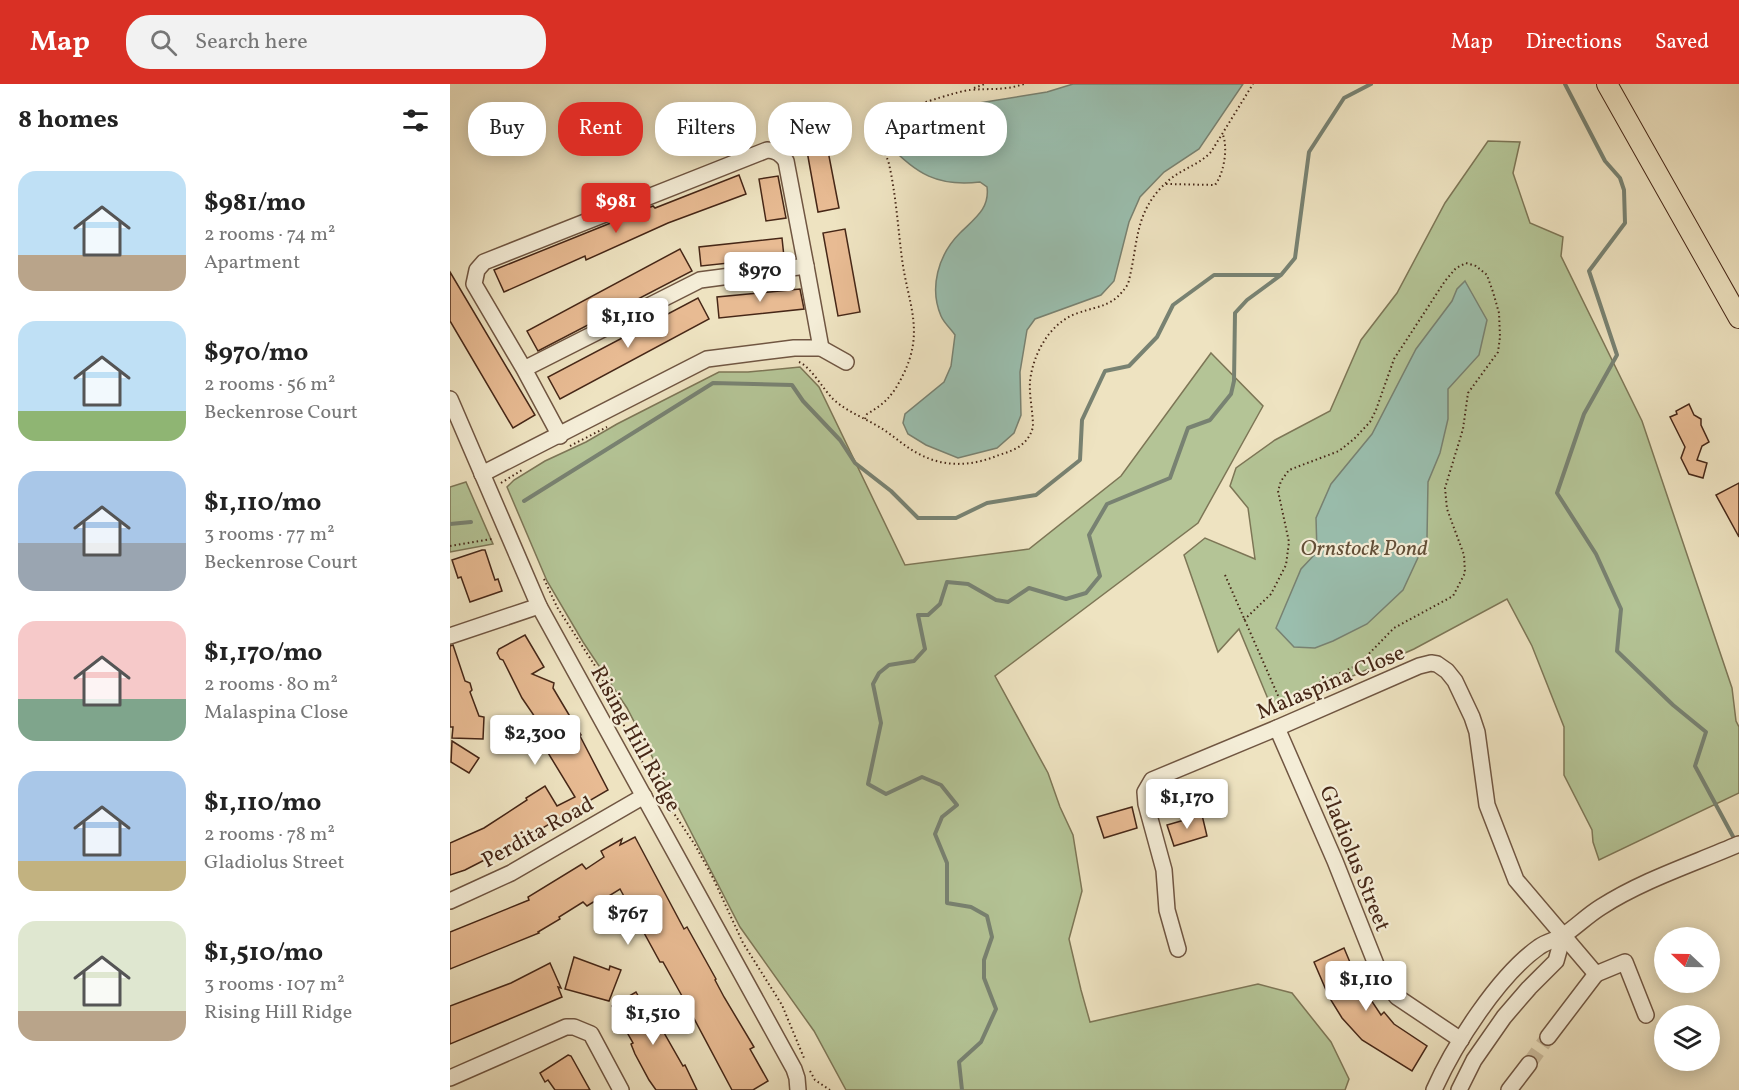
<!DOCTYPE html>
<meta charset="utf-8">
<style>
:root{--surface:#fff;--page:#f2f2f2;--text:#222;--muted:#767676;--accent:#d93025}
body{margin:0;font-family:Vollkorn,serif;background:var(--page);color:var(--text);height:100vh;display:flex;flex-direction:column;font-size:22px;white-space:nowrap}
*{box-sizing:border-box;margin:0}
p{font-size:20px;color:var(--muted)}
.icon{flex:none;width:33px;height:33px;fill:none;stroke:currentColor;stroke-width:2;stroke-linecap:round;stroke-linejoin:round}
.map{position:relative;flex:1;overflow:hidden}
.drawer{display:flex;flex-direction:column;background:var(--surface);width:450px}
.drawer>*{flex:none}
.guide{position:absolute;left:18px;top:18px;width:570px;height:54px;display:flex;gap:12px}
.needle{width:39px;rotate:292deg}
.controls{position:absolute;left:1204px;top:843px;display:grid;gap:12px}
.controls a{display:grid;place-items:center;width:66px;height:66px;border-radius:50%;background:var(--surface);box-shadow:0 3px 15px #0003;font-size:30px}
.price{position:absolute;translate:-50% -51px;padding:0 14px;border-radius:6px;background:#fff;color:#222;font-size:20px;line-height:39px;filter:drop-shadow(0 2px 3px #0008)}
.price::after{content:'';position:absolute;left:50%;top:36px;width:18px;height:14px;margin-left:-9px;background:inherit;clip-path:polygon(0 0,100% 0,50% 100%)}
.price.on{background:var(--accent);color:#fff}
ul{padding:0;list-style:none}
li{display:flex;align-items:center;gap:18px;height:150px;padding:0 18px}
li span{display:grid;place-items:center;flex:none;width:168px;height:120px;border-radius:18px;color:#555}
li>.icon{margin-inline-start:auto}
span .icon{width:72px;height:72px;fill:#fffc;stroke-width:1}
li b{font-size:26px}
h2{display:flex;justify-content:space-between;align-items:center;height:72px;padding:0 18px;font-size:26px}
.tag{padding:0 21px;border-radius:24px;background:var(--surface);box-shadow:0 3px 15px #0003;font-size:21px;line-height:54px}
.tag.on{background:var(--accent);color:#fff}
header{display:flex;align-items:center;gap:36px;box-sizing:border-box;height:84px;padding:0 30px;background:var(--accent);color:#fff}
header strong{font-size:28px}
nav{display:flex;gap:33px;margin-inline-start:auto;font-size:21px}
.search{width:420px;height:54px;background:var(--page);display:flex;align-items:center;gap:15px;box-sizing:border-box;padding:0 21px;border-radius:24px;color:var(--muted);font-size:22px}
main{display:flex;flex:1;min-height:0}
.map>svg:first-child{display:block}
.green{fill:#b4c496;stroke:#7d7656;stroke-width:1.5}
.water{fill:#9abeae;stroke:#788272;stroke-width:1.5}
.lines{fill:none;stroke-linecap:round;stroke-linejoin:round}
.stream{stroke:#788272;stroke-width:4}
.building{fill:#e8bb93;stroke:#462717;stroke-width:1.5}
.minor-tunnel{stroke:#ccbd9f;stroke-width:15;stroke-dasharray:15 8;stroke-linecap:butt}
.minor-casing{stroke:#705642;stroke-width:18}
.major-casing{stroke:#462717;stroke-width:22}
.path{stroke:#462717;stroke-width:2;stroke-dasharray:1.5 3;stroke-linecap:butt}
.minor{stroke:#f4edd7;stroke-width:15}
.major{stroke:#eee3c1;stroke-width:20}
.labels{text-anchor:middle;stroke-width:4.5;stroke-linejoin:round;paint-order:stroke}
.park-label{font-size:22px;font-style:italic;fill:#624e37;stroke:#f4edd7}
.street-label{font-size:22px;fill:#462717;stroke:#f4edd7}
</style>
<header>
<strong>Map</strong>
<div class="search"><svg class="icon" aria-label="search" viewBox="0 0 24 24"><circle cx="10" cy="10" r="6"/><path d="M15 15l6 6"/></svg>Search here</div>
<nav><a>Map</a><a>Directions</a><a>Saved</a></nav>
</header>
<main>
<section class="drawer">
<h2>8 homes<svg class="icon" aria-label="filters" viewBox="0 0 24 24"><path d="M4 7h16M4 17h16"/><circle cx="9" cy="7" r="2"/><circle cx="15" cy="17" r="2"/></svg></h2>
<ul>
<li><span style="background:linear-gradient(#bfe0f5 70%,#b9a48a 0)"><svg class="icon" aria-label="home" viewBox="0 0 24 24"><path d="M3 11l9-7 9 7M6 9v11h12V9"/></svg></span><div><b>$981/mo</b><p>2 rooms · 74 m²</p><p>Apartment</p></div></li>
<li><span style="background:linear-gradient(#bfe0f5 75%,#8fb573 0)"><svg class="icon" aria-label="home" viewBox="0 0 24 24"><path d="M3 11l9-7 9 7M6 9v11h12V9"/></svg></span><div><b>$970/mo</b><p>2 rooms · 56 m²</p><p>Beckenrose Court</p></div></li>
<li><span style="background:linear-gradient(#a9c7e8 60%,#9aa5b1 0)"><svg class="icon" aria-label="home" viewBox="0 0 24 24"><path d="M3 11l9-7 9 7M6 9v11h12V9"/></svg></span><div><b>$1,110/mo</b><p>3 rooms · 77 m²</p><p>Beckenrose Court</p></div></li>
<li><span style="background:linear-gradient(#f6c9c9 65%,#7fa58c 0)"><svg class="icon" aria-label="home" viewBox="0 0 24 24"><path d="M3 11l9-7 9 7M6 9v11h12V9"/></svg></span><div><b>$1,170/mo</b><p>2 rooms · 80 m²</p><p>Malaspina Close</p></div></li>
<li><span style="background:linear-gradient(#a9c7e8 75%,#c2b280 0)"><svg class="icon" aria-label="home" viewBox="0 0 24 24"><path d="M3 11l9-7 9 7M6 9v11h12V9"/></svg></span><div><b>$1,110/mo</b><p>2 rooms · 78 m²</p><p>Gladiolus Street</p></div></li>
<li><span style="background:linear-gradient(#dfe7d0 75%,#b9a48a 0)"><svg class="icon" aria-label="home" viewBox="0 0 24 24"><path d="M3 11l9-7 9 7M6 9v11h12V9"/></svg></span><div><b>$1,510/mo</b><p>3 rooms · 107 m²</p><p>Rising Hill Ridge</p></div></li>
</ul>
</section>
<div class="map">
<svg width="1289" height="1006" viewBox="0 0 1289 1006">
<rect width="100%" height="100%" fill="#eee3c1"/>
<filter id="stains"><feTurbulence type="fractalNoise" baseFrequency=".00333" numOctaves="4"/><feColorMatrix values="0 0 0 0 .2 0 0 0 0 .09 0 0 0 0 .02 0 0 0 .5 -.17"/></filter>
<radialGradient id="worn" r=".72"><stop offset=".6" stop-color="#630" stop-opacity="0"/><stop offset="1" stop-color="#630" stop-opacity=".3"/></radialGradient>
<g class="green">
<path d="M1038,57L1070,58L1063,89L1080,139L1113,153L1111,172L1192,337L1282,604L1286,637L1289,643V709L1149,776L1143,758L1142,746L1114,691V643L1082,562L1057,515L964,565L823,627L789,545L768,568L734,471L755,454L805,475L798,424L780,402L786,384L825,356L880,327L911,256L947,209L995,119Z"/>
<path d="M761,269L813,322L748,439L545,592L598,689L610,723L623,751L632,807L619,855L631,906L640,938L808,900L842,909L881,958L899,995L895,1006H396L364,947L290,843L177,624L133,558L97,497L57,403L64,396L95,377L136,358L167,340L269,288H298L350,283L369,303L455,481L579,465L671,392Z"/>
<path d="M16,398L43,460L0,468V403Z"/>
</g>
<g class="water">
<path d="M623,0H793L749,65L714,88L690,113L679,138L664,197L651,211L585,235L577,246L570,288L571,331L564,349L547,364L508,374L476,361L458,350L453,339L455,330L494,298L501,282L505,251C501,245 494,239 491,232C479,204 488,171 510,149C524,135 540,125 537,103L530,98C488,103 466,90 438,60V47C457,28 466,39 488,42L495,31L504,23L597,8Z"/>
<path d="M1015,197L1037,236L1029,271L998,305V335L990,369L978,398L977,454L953,506L917,540L883,557L865,564L844,563L826,544L851,485L867,468L866,434L881,400L922,350L966,265L1002,217L1007,205Z"/>
</g>
<g class="lines">
<g class="stream">
<path d="M1115,0L1155,77L1170,94L1174,106L1175,139L1139,187L1167,271L1134,330L1107,409L1146,470L1171,525L1167,567L1223,621L1256,648L1245,682L1286,758"/>
<path d="M74,417L263,299L342,301L353,317L390,356L405,379L441,407L468,434H506L537,419L586,411L630,376L632,336L655,287L679,282L707,253L723,221L764,191H830"/>
<path d="M0,440L21,438"/>
<path d="M512,1006L509,978L531,958L546,925L534,894V876L542,853L537,832L521,823L497,819V779L485,750L492,733L507,721L491,701L472,693L436,710L418,700L431,639L423,600L429,589L439,581L464,577L475,565L468,531H478L490,520L497,498L518,500L546,516L558,518L579,504L616,515L636,509L650,492L639,451L657,420L720,394L738,344L760,336L781,310L784,297L785,229L797,216L831,191L845,174L859,68L894,14L921,0"/>
</g>
</g>
<g class="building">
<path d="M373,41L389,124L368,128L353,45Z"/>
<path d="M289,91L296,110L218,139L136,176L135,172L54,208L44,186L203,122L205,124Z"/>
<path d="M328,92L336,134L316,137L309,95Z"/>
<path d="M395,145L410,228L388,232L373,149Z"/>
<path d="M332,154L334,173L251,182L249,163Z"/>
<path d="M230,165L242,187L88,267L77,247Z"/>
<path d="M0,188L85,331L63,344L0,237Z"/>
<path d="M350,205L354,225L269,234L267,213Z"/>
<path d="M248,214L259,235L110,315L98,293Z"/>
<path d="M1239,320L1244,331L1251,335V341L1259,358L1252,362L1247,376L1257,379L1253,394L1239,390L1231,374L1235,363L1220,333L1227,330L1226,327Z"/>
<path d="M1289,399V453L1266,411Z"/>
<path d="M32,466H35L45,496L48,495L52,507L20,518L11,493L8,494L2,476Z"/>
<path d="M75,551L94,583L82,590L104,599L103,604L131,651L130,652L158,706L58,764L15,786L0,791V759L34,744L77,716L76,714L95,702L107,722L125,713L92,659L95,657L82,635L85,633L72,614L53,576L50,575L47,569L49,565Z"/>
<path d="M3,561L15,597L20,599L22,606L20,608L29,632L34,633L33,655L2,654L3,643H0V562Z"/>
<path d="M2,657L29,674L19,689L1,678Z"/>
<path d="M682,723L687,744L654,754L647,733Z"/>
<path d="M752,731L757,752L724,762L717,741Z"/>
<path d="M185,753L234,845L237,843L266,895L265,896L274,913L304,963L300,965L318,997L303,1006H282L232,912L213,878H210L170,805L146,820L145,817L137,822L133,818L109,833L110,835L88,848L89,849L0,885V848L79,816L78,813L132,780L136,785L154,773L151,767L172,755L170,761Z"/>
<path d="M894,864L907,895L931,931L934,928L944,940L977,962L962,987L912,956L892,934L879,913L864,878Z"/>
<path d="M124,873L159,886L160,882L171,886L159,917L115,905Z"/>
<path d="M100,879L111,904L108,903L112,913L0,960V922L61,899Z"/>
<path d="M186,908L190,915L193,913L201,926L233,982L235,981L247,1006H206L199,996L185,970L181,960L183,959L162,922Z"/>
<path d="M118,971L121,972L140,1006H105L98,996L95,998L90,989Z"/>
</g>
<g class="lines">
<path class="minor-tunnel" d="M1079,980L1098,953"/>
<defs>
<g id="minor">
<path d="M356,182L371,264"/>
<path d="M74,285L250,196L356,182L336,77C331,70 326,66 317,66L34,178L27,186L24,200L74,285L110,352"/>
<path d="M0,315L89,522L344,985L347,994L348,1006"/>
<path d="M32,390L257,275L344,264H371L396,278"/>
<path d="M0,552L89,522"/>
<path d="M827,644L885,777L931,893L947,913L1011,956"/>
<path d="M0,817L61,789L194,712"/>
<path d="M728,865L717,826L714,786L696,720L695,708L702,696L827,644L969,582L981,579L987,580L997,587L1005,597L1022,633L1027,648L1037,721L1066,796L1146,890L1175,878L1196,931"/>
<path d="M1098,953L1146,890"/>
<path d="M0,994L116,943H124L141,950L171,1006"/>
<path d="M984,1006C1004,961 1049,891 1089,863C1097,857 1107,856 1114,851C1127,842 1138,831 1151,823C1193,796 1243,780 1289,760"/>
<path d="M1009,1006L1024,976L1054,933L1079,904L1106,877L1113,852"/>
<path d="M1059,1006L1079,980"/>
</g>
<path id="major" d="M1157,0L1289,234"/>
</defs>
<use href="#minor" class="minor-casing"/>
<use href="#major" class="major-casing"/>
<g class="path">
<path d="M524,4L535,0"/>
<path d="M716,100L765,101C774,89 778,65 773,51"/>
<path d="M349,278C361,283 373,305 383,315C397,328 415,334 431,344C444,352 455,363 469,370C495,384 523,382 549,371C565,366 578,361 583,343C583,328 579,312 580,297C583,270 600,238 628,229C651,221 663,223 678,200C689,159 683,128 718,97C731,85 749,81 761,68L803,0"/>
<path d="M415,335L417,330C436,319 443,311 453,291C475,247 458,220 452,175C448,144 446,111 439,80C435,64 418,49 434,34C439,29 511,6 520,6C541,4 553,7 574,0"/>
<path d="M120,362L157,343"/>
<path d="M51,399L72,386"/>
<path d="M0,462L42,455"/>
<path d="M775,491L833,623"/>
<path d="M94,495L107,523L149,588L183,661L205,701L245,761L263,794L293,859L332,921L354,974"/>
<path d="M794,536L821,510L836,481L839,458L828,407L831,397L839,386L889,367L904,355L920,338L926,326L944,275L995,197L1006,184L1016,179L1026,182L1037,191L1043,208L1049,229L1050,253L1048,268L1018,309L1013,345L995,404L997,425L1014,471L1015,489L1003,512L944,544L908,581L830,616"/>
<path d="M360,987L365,996L380,1006"/>
</g>
<use href="#minor" class="minor"/>
<use href="#major" class="major"/>
</g>
<g class="labels">
<g class="park-label">
<text x="914" y="471">Ornstock Pond</text>
</g>
<g class="street-label">
<text transform="translate(880 597) rotate(-23)" y="8">Malaspina Close</text>
<text transform="translate(187 654) rotate(61)" y="8">Rising Hill Ridge</text>
<text transform="translate(87 747) rotate(-29)" y="8">Perdita Road</text>
<text transform="translate(906 774) rotate(68)" y="8">Gladiolus Street</text>
</g>
</g>
<rect width="100%" height="100%" filter="url(#stains)"/>
<rect width="100%" height="100%" fill="url(#worn)"/>
</svg>
<div class="controls">
<a><svg class="needle" viewBox="-14 -14 28 28"><path d="M0-13l5 13h-10z" fill="#e53935"/><path d="M0 13l5-13h-10z" fill="#767676"/></svg></a>
<a><svg class="icon" aria-label="layers" viewBox="0 0 24 24"><path d="M12 4l9 5-9 5-9-5zM3 14l9 5 9-5"/></svg></a>
</div>
<b class="price on" style="left:166px;top:150px">$981</b>
<b class="price" style="left:310px;top:219px">$970</b>
<b class="price" style="left:178px;top:265px">$1,110</b>
<b class="price" style="left:85px;top:682px">$2,300</b>
<b class="price" style="left:737px;top:746px">$1,170</b>
<b class="price" style="left:178px;top:862px">$767</b>
<b class="price" style="left:916px;top:928px">$1,110</b>
<b class="price" style="left:203px;top:962px">$1,510</b>
<div class="guide">
<a class="tag">Buy</a>
<a class="tag on">Rent</a>
<a class="tag">Filters</a>
<a class="tag">New</a>
<a class="tag">Apartment</a>
</div>
</div>
</main>
